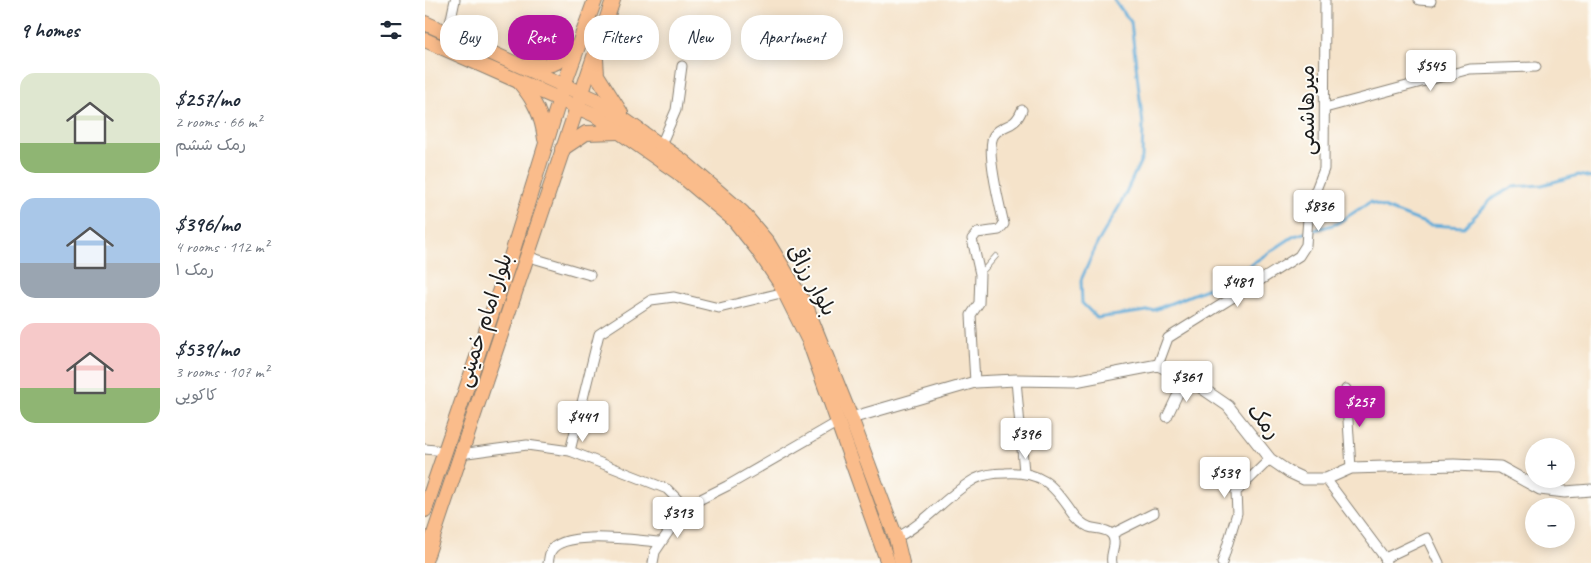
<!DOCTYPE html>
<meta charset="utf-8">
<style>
:root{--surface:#fff;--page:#f6f6f7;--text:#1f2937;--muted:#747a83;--accent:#b5179e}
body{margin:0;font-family:Caveat,"Playpen Sans Arabic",sans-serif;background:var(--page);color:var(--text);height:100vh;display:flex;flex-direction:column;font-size:19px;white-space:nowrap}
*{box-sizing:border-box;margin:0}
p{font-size:16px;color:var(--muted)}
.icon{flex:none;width:28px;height:28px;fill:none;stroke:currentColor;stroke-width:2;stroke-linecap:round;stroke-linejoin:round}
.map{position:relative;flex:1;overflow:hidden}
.sheet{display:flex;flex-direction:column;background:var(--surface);width:425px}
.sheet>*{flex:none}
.banner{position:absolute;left:15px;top:15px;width:475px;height:45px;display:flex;gap:10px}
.controls{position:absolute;left:1100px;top:438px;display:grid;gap:10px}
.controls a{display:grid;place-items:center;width:50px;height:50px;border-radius:50%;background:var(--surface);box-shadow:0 2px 12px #0003;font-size:25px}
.price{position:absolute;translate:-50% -42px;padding:0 11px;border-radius:5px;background:#fff;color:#222;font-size:16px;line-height:32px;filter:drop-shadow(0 1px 2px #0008)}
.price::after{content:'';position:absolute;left:50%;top:30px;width:15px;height:11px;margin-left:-8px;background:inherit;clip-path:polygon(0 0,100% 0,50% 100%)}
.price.on{background:var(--accent);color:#fff}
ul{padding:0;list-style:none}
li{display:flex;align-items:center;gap:15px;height:125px;padding:0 20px}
li span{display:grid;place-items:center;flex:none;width:140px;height:100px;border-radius:15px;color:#555}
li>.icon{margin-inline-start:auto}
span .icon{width:60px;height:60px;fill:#fffc;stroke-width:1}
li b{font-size:21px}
h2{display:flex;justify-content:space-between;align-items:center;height:60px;padding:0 20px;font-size:21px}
.tag{padding:0 18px;border-radius:20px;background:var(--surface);box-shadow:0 2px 12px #0003;font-size:18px;line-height:45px}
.tag.on{background:var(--accent);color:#fff}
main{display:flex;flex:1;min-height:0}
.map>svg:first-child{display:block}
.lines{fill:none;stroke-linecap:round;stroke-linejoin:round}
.stream{stroke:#60abd8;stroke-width:3}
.service-casing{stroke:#888073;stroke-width:6}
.minor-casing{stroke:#888073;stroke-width:11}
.tertiary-casing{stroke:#888073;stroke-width:13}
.primary-casing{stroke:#888073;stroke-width:16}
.service{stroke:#fff;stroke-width:4.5}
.minor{stroke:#fff;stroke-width:9}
.tertiary{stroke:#fff;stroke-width:11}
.primary{stroke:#fabc8b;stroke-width:14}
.labels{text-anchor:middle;stroke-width:4;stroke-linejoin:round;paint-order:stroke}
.street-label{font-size:21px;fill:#1c1c1c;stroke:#fdfcf7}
</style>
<main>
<section class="sheet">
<h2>9 homes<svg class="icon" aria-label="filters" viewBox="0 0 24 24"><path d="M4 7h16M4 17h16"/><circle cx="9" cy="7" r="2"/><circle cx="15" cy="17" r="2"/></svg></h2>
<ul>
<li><span style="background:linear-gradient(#dfe7d0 70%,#8fb573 0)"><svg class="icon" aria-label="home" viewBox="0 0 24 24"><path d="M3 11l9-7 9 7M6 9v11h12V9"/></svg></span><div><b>$257/mo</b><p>2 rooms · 66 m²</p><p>رمک ششم</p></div></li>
<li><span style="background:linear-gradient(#a9c7e8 65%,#9aa5b1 0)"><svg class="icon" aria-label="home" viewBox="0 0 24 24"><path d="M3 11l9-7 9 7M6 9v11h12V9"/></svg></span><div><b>$396/mo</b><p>4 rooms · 112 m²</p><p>رمک ۱</p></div></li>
<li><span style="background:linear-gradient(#f6c9c9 65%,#8fb573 0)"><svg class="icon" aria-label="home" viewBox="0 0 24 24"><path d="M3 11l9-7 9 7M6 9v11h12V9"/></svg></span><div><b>$539/mo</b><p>3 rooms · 107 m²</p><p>کاکویی</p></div></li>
</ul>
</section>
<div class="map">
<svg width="1166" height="563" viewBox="0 0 1166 563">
<rect width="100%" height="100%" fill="#fdfcf7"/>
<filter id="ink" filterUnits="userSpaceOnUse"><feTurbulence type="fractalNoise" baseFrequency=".02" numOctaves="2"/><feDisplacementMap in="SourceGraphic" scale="10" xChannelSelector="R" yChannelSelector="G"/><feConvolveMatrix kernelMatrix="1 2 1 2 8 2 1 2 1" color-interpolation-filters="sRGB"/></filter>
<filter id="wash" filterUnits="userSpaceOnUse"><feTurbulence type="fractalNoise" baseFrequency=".0096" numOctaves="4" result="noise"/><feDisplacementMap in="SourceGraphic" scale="20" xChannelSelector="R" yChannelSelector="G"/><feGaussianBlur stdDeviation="1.12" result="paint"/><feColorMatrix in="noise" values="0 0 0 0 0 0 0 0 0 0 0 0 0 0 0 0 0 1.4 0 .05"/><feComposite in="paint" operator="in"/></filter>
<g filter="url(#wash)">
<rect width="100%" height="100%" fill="#f5e3ca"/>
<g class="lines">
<path class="stream" d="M689,0L706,22L718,125L717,158L695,205L673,242L656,280L657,303L672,318L729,310L801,281L869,236L911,224L945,202L1005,225L1039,227L1068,198L1087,187L1117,185L1154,175L1166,178"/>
</g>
</g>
<g filter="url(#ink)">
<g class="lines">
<defs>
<path id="service" d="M556,273L571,256"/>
<g id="minor">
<path d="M994,0L1006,1"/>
<path d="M23,33L30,0"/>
<path d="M900,108L1045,69L1111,67"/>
<path d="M236,145L251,110L257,66"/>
<path d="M101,256L165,275"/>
<path d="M733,365L743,338L874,256L881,245L883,218L887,200L899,169L900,0"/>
<path d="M591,380L599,472"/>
<path d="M550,382L546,315L554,303L555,274L547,239L552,233L574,230L579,224C575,207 560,148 569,135C579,122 588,131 597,110"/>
<path d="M921,389L926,468"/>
<path d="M742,417L760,379"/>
<path d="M0,449L20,451"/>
<path d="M145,451L174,334L226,300L249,297L294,308L360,292"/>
<path d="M35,454L102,445L145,451L242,489L260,507"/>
<path d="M901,479L960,558L961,563"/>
<path d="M687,534L729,513"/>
<path d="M471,538C501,523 523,494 550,479C560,474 569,473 580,473C616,471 628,484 647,512C651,518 657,524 664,527C673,530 688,528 689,541C690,548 685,555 687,563"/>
<path d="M960,558L1002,538L1014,563"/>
<path d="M123,563C124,560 124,554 126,551C138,529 214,541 236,542"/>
<path d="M228,563L230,552L260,507L302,486L413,422"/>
<path d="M797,563L812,513L811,492L845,459"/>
</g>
<path id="tertiary" d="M426,418L550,382L591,380L650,381L733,365L768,382L803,406L845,459L864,472L879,479H901L926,468L1029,465L1075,467L1115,489L1140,492L1166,490"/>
<g id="primary">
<path d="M0,23L171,100L259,162L317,212L343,243L381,306L426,418L471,538L477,563"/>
<path d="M0,40L170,115L252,172L309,220L333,250L355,283L384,341L463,563"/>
<path d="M171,59L172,75L196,113"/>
<path d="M103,65C124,68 136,63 150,48"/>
<path d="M95,83C110,101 117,116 120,139"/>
<path d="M137,149L161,133L194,132"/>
<path d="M0,510L85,260L139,85L170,0"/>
<path d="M0,561L188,0"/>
</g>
</defs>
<use href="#service" class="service-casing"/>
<use href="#minor" class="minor-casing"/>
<use href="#tertiary" class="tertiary-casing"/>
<use href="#primary" class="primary-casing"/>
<use href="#service" class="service"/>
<use href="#minor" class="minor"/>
<use href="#tertiary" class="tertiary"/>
<use href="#primary" class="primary"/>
</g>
</g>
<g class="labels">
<g class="street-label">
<text transform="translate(882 110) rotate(-90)" y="7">میرهاشمی</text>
<text transform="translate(387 280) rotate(61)" y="7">بلوار رزاقی</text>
<text transform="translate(59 320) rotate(-72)" y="7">بلوار امام خمینی</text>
<text transform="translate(839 421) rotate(51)" y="7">رمک</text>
</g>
</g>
</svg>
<div class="controls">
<a>+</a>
<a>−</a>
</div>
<b class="price" style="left:1006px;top:92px">$545</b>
<b class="price" style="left:894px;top:232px">$836</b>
<b class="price" style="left:813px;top:308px">$481</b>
<b class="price" style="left:762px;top:403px">$361</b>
<b class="price on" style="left:935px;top:428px">$257</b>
<b class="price" style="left:158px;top:443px">$441</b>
<b class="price" style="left:601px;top:460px">$396</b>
<b class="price" style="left:800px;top:499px">$539</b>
<b class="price" style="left:253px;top:539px">$313</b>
<div class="banner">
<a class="tag">Buy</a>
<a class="tag on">Rent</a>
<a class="tag">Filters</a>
<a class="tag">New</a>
<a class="tag">Apartment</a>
</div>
</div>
</main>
